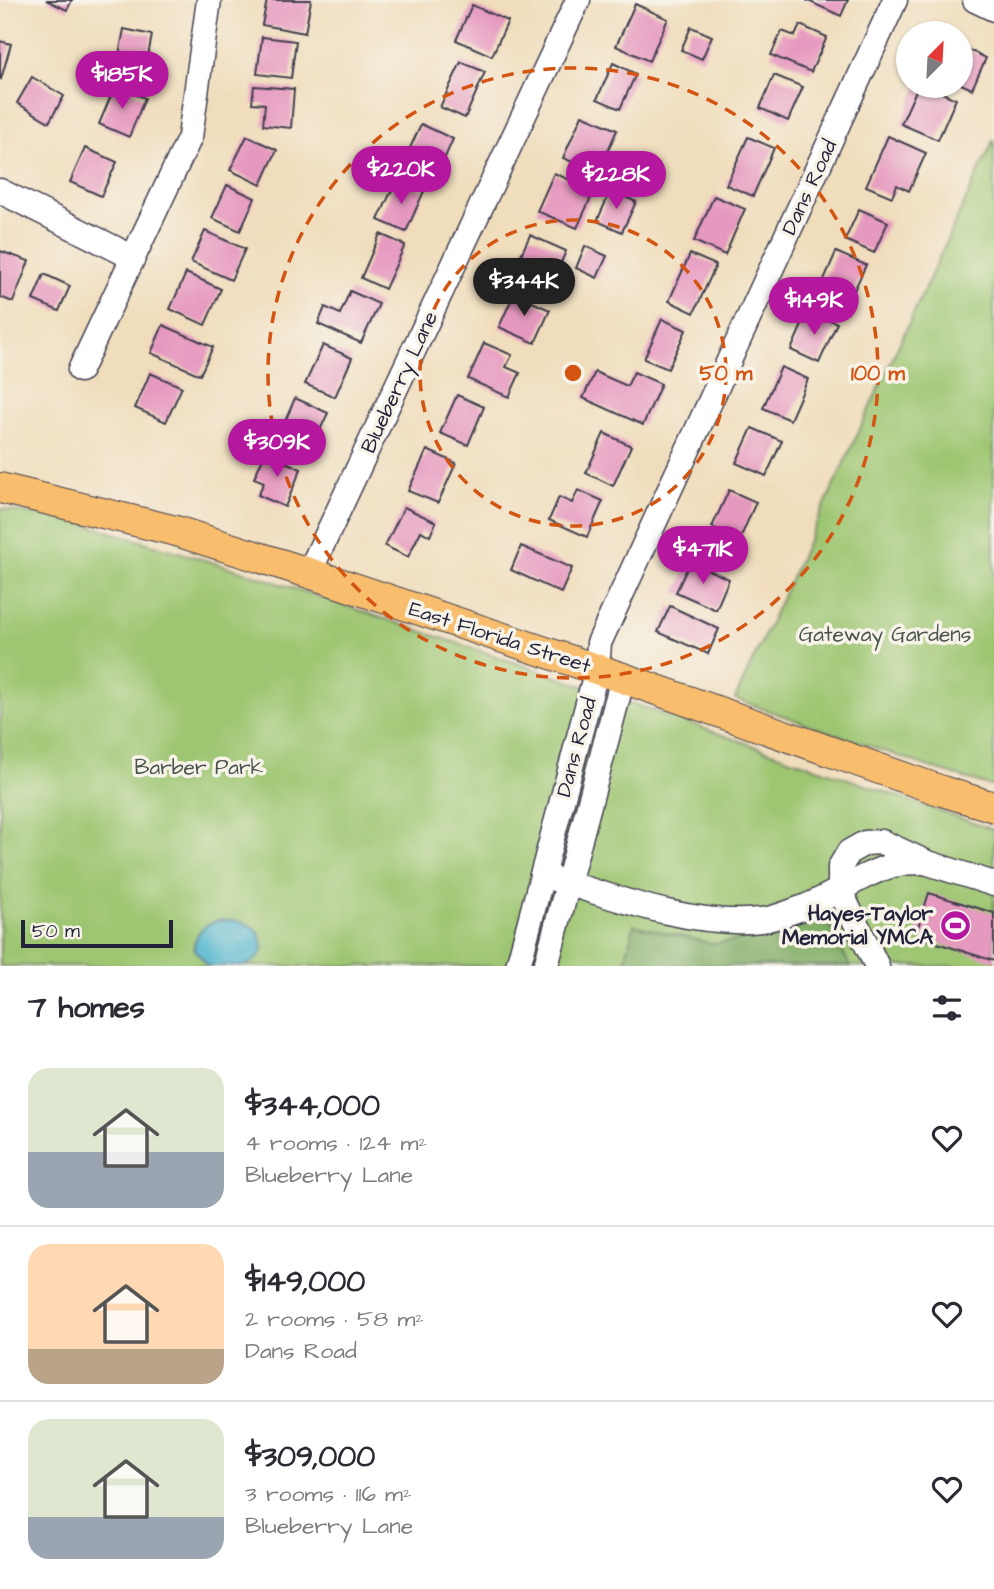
<!DOCTYPE html>
<meta charset="utf-8">
<style>
:root{--surface:#fff;--page:#f7f7f7;--text:#2b2b33;--muted:#7c7c81;--line:#e1e1e2;--accent:#b5179e}
body{margin:0;font-family:"Architects Daughter",sans-serif;background:var(--page);color:var(--text);height:100vh;display:flex;flex-direction:column;font-size:26px;white-space:nowrap}
*{box-sizing:border-box;margin:0}
p{font-size:23px;color:var(--muted)}
.icon{flex:none;width:38px;height:38px;fill:none;stroke:currentColor;stroke-width:2;stroke-linecap:round;stroke-linejoin:round}
.map{position:relative;height:966px;overflow:hidden}
.drawer{display:flex;flex-direction:column;background:var(--surface);flex:1}
.drawer>*{flex:none}
.needle{width:46px;rotate:24deg}
.buttons{position:absolute;left:896px;top:21px;display:grid;gap:14px}
.buttons a{display:grid;place-items:center;width:77px;height:77px;border-radius:50%;background:var(--surface);box-shadow:0 2px 5px #0004;font-size:35px}
.scale{position:absolute;left:21px;bottom:18px;width:152px;box-sizing:border-box;padding-left:7px;border:4px solid #22223b;border-top:0;font-size:19px;line-height:24px;white-space:nowrap;color:#22223b;-webkit-text-stroke:5px #f7f3e8;paint-order:stroke}
.price{position:absolute;translate:-50% -60px;padding:0 16px;border-radius:24px;background:var(--accent);color:#fff;font-size:23px;line-height:46px;filter:drop-shadow(0 2px 4px #0008)}
.price::after{content:'';position:absolute;left:50%;top:42px;width:21px;height:16px;margin-left:-10px;background:inherit;clip-path:polygon(0 0,100% 0,50% 100%)}
.price.current{background:#222;color:#fff}
ul{padding:0;list-style:none}
li{display:flex;align-items:center;gap:21px;height:175px;padding:0 28px}
li+li{border-top:2px solid var(--line)}
li span{display:grid;place-items:center;flex:none;width:196px;height:140px;border-radius:21px;color:#555}
li>.icon{margin-inline-start:auto}
span .icon{width:84px;height:84px;fill:#fffc;stroke-width:1}
li b{font-size:30px}
h2{display:flex;justify-content:space-between;align-items:center;height:84px;padding:0 28px;font-size:30px}
.map>svg:first-child{display:block}
.green{fill:#9ec672;stroke:#607456;stroke-width:2}
.forest{fill:#7eab64;stroke:#506650;stroke-width:2}
.water{fill:#51b6cf;stroke:#3a6c85;stroke-width:2}
.building{fill:#e699bf}
.lines{fill:none;stroke-linecap:round;stroke-linejoin:round}
.minor-casing{stroke:#413e4e;stroke-width:27}
.major-casing{stroke:#413e4e;stroke-width:32}
.minor{stroke:#fff;stroke-width:24}
.major{stroke:#f9be6d;stroke-width:30}
.ring{fill:none;stroke:#d45411;stroke-width:3.5;stroke-dasharray:12 9}
.labels{text-anchor:middle;stroke-width:7;stroke-linejoin:round;paint-order:stroke}
.street-label{font-size:21px;fill:#22223b;stroke:#f7f3e8}
.park-label{font-size:21px;fill:#47534c;stroke:#f7f3e8}
.poi-label{font-size:21px;font-weight:bold;fill:#22223b;stroke:#f7f3e8;text-anchor:end}
.centre{fill:#d45411;stroke:#f7f3e8;stroke-width:3.5}
.ring-label{font-size:21px;text-anchor:middle;font-weight:bold;fill:#d45411;stroke:#f7f3e8;stroke-width:7;stroke-linejoin:round;paint-order:stroke}
</style>
<div class="map">
<svg width="994" height="966" viewBox="0 0 994 966">
<rect width="100%" height="100%" fill="#f7f3e8"/>
<filter id="ink" filterUnits="userSpaceOnUse"><feTurbulence type="fractalNoise" baseFrequency=".0143" numOctaves="2"/><feDisplacementMap in="SourceGraphic" scale="14" xChannelSelector="R" yChannelSelector="G"/><feConvolveMatrix kernelMatrix="1 2 1 2 8 2 1 2 1" color-interpolation-filters="sRGB"/></filter>
<filter id="wash" filterUnits="userSpaceOnUse"><feTurbulence type="fractalNoise" baseFrequency=".00686" numOctaves="4" result="noise"/><feDisplacementMap in="SourceGraphic" scale="28" xChannelSelector="R" yChannelSelector="G"/><feGaussianBlur stdDeviation="1.57" result="paint"/><feColorMatrix in="noise" values="0 0 0 0 0 0 0 0 0 0 0 0 0 0 0 0 0 1.4 0 .05"/><feComposite in="paint" operator="in"/></filter>
<g filter="url(#wash)">
<rect width="100%" height="100%" fill="#f0ddbc"/>
<g class="green">
<path d="M994,139V787L938,770L735,699Z"/>
<path d="M0,509L74,521L248,573L534,669L994,830V966H0Z"/>
</g>
<path class="forest" d="M818,921L830,927L850,966H624L634,925L713,944L753,938Z"/>
<path class="water" d="M219,920C228,920 239,920 247,924C270,935 267,961 242,966C231,966 218,966 208,966L194,949C195,931 204,925 219,920Z"/>
<g id="blocks">
<g class="building">
<path d="M46,0H72L67,10Z"/>
<path d="M267,0H311L305,33L262,25Z"/>
<path d="M806,0H848L841,16Z"/>
<path d="M635,4L668,19L649,61L616,46Z"/>
<path d="M472,5L508,21L492,56L456,40Z"/>
<path d="M800,25L827,37L811,72L771,55L782,31L795,36Z"/>
<path d="M691,27L712,36L702,59L681,50Z"/>
<path d="M124,29L152,35L145,71L117,65Z"/>
<path d="M262,37L296,41L291,78L257,74Z"/>
<path d="M0,41L11,44L1,79L0,78Z"/>
<path d="M961,46L986,58L972,89L961,84Z"/>
<path d="M461,62L485,72L465,118L440,107Z"/>
<path d="M613,63L636,74L620,109L597,99Z"/>
<path d="M774,75L803,87L788,121L760,108Z"/>
<path d="M32,77L64,96L49,122L17,103Z"/>
<path d="M115,86L145,98L129,137L99,124Z"/>
<path d="M254,86L294,89L291,128L263,125L265,104L252,103Z"/>
<path d="M918,86H926L956,99L938,140L901,124Z"/>
<path d="M582,115L617,130L598,173L563,158Z"/>
<path d="M421,124L453,139L437,176L404,161Z"/>
<path d="M247,136L277,150L261,185L230,170Z"/>
<path d="M888,136L926,153L909,191L897,185L892,197L866,186Z"/>
<path d="M748,137L774,148L753,196L726,185Z"/>
<path d="M85,148L117,162L101,196L70,182Z"/>
<path d="M554,173L594,191L577,228L537,211Z"/>
<path d="M397,179L424,191L406,232L378,220Z"/>
<path d="M227,185L255,198L240,231L212,218Z"/>
<path d="M611,190L636,202L622,232L597,221Z"/>
<path d="M714,196L745,209L725,255L694,241Z"/>
<path d="M859,209L888,222L874,253L845,240Z"/>
<path d="M205,231L245,249L231,280L191,262Z"/>
<path d="M380,234L405,245L385,289L361,278Z"/>
<path d="M530,235L566,251L551,286L514,270Z"/>
<path d="M585,246L607,256L597,278L576,268Z"/>
<path d="M0,251L29,261L13,302L0,297Z"/>
<path d="M836,252L866,265L843,314L828,307L833,297L819,291Z"/>
<path d="M690,254L716,265L694,313L669,301Z"/>
<path d="M186,273L221,289L205,325L170,309Z"/>
<path d="M44,274L70,286L59,311L33,300Z"/>
<path d="M350,291L379,304L361,343L318,324L325,307L340,314Z"/>
<path d="M514,294L550,310L535,343L499,327Z"/>
<path d="M808,311L837,323L819,363L791,350Z"/>
<path d="M662,319L686,330L668,369L644,359Z"/>
<path d="M163,325L213,347L200,375L151,353Z"/>
<path d="M484,343L512,355L506,367L520,373L509,397L468,379Z"/>
<path d="M323,345L352,358L335,397L305,384Z"/>
<path d="M781,367L808,379L790,420L763,408Z"/>
<path d="M595,372L627,386L634,372L661,384L643,425L583,398Z"/>
<path d="M150,373L182,387L166,422L135,408Z"/>
<path d="M457,395L484,407L468,445L440,433Z"/>
<path d="M295,398L328,413L309,454L277,440Z"/>
<path d="M752,428L782,441L766,476L736,463Z"/>
<path d="M604,433L631,446L613,486L586,473Z"/>
<path d="M427,450L456,463L438,503L408,491Z"/>
<path d="M265,453L301,469L285,507L258,495L264,482L254,478Z"/>
<path d="M578,490L603,501L587,537L549,520L559,497L572,503Z"/>
<path d="M729,490L756,502L740,539L712,527Z"/>
<path d="M404,507L436,522L430,536L421,531L408,557L385,546Z"/>
<path d="M521,546L572,568L561,593L511,570Z"/>
<path d="M690,562L729,579L716,610L676,592Z"/>
<path d="M670,606L719,629L708,654L658,632Z"/>
<path d="M929,893L994,913V961L915,936Z"/>
</g>
</g>
</g>
<g filter="url(#ink)">
<use href="#blocks" fill-opacity="0" stroke="#413e4e" stroke-width="2"/>
<g class="lines">
<defs>
<g id="minor">
<path d="M975,0L994,9"/>
<path d="M0,191L132,257"/>
<path d="M80,370L190,137L209,0"/>
<path d="M309,573L578,0"/>
<path d="M542,875C607,895 693,928 761,920C774,919 789,912 802,908C834,896 861,874 894,865C904,862 915,862 925,862"/>
<path d="M518,966L597,669L599,643L895,0"/>
<path d="M546,966L623,678"/>
<path d="M877,966L840,891V867L849,852L865,843L882,842L925,862L994,884"/>
</g>
<path id="major" d="M0,488L176,531L309,573L623,678L942,791L994,807"/>
</defs>
<use href="#minor" class="minor-casing"/>
<use href="#major" class="major-casing"/>
<use href="#minor" class="minor"/>
<use href="#major" class="major"/>
</g>
</g>
<g class="ring">
<circle cx="573" cy="373" r="153"/>
<circle cx="573" cy="373" r="305"/>
</g>
<defs>
<symbol id="stadium-disc" viewBox="-11 -11 22 22"><circle r="9.5" fill="#b5179e" stroke="#f7f3e8"/><path d="M0-5a6.5 5 0 1 0 0 10a6.5 5 0 1 0 0-10ZM-3.5-1.8h7v3.6h-7Z" fill="#fff"/></symbol>
</defs>
<g fill-rule="evenodd">
<use href="#stadium-disc" x="938" y="908" width="35" height="35"/>
</g>
<g class="labels">
<g class="street-label">
<text transform="translate(809 187) rotate(-65)" y="7">Dans Road</text>
<text transform="translate(399 382) rotate(-65)" y="7">Blueberry Lane</text>
<text transform="translate(500 637) rotate(18)" y="7">East Florida Street</text>
<text transform="translate(576 747) rotate(-75)" y="7">Dans Road</text>
</g>
<g class="park-label">
<text x="885" y="641">Gateway Gardens</text>
<text x="199" y="774">Barber Park</text>
</g>
<g class="poi-label">
<text x="933" y="920">Hayes-Taylor<tspan x="933" dy="24">Memorial YMCA</tspan></text>
</g>
</g>
<circle cx="573" cy="373" r="10" class="centre"/>
<g class="ring-label">
<text x="726" y="380">50 m</text>
<text x="878" y="380">100 m</text>
</g>
</svg>
<div class="buttons">
<a><svg class="needle" viewBox="-14 -14 28 28"><path d="M0-13l5 13h-10z" fill="#e53935"/><path d="M0 13l5-13h-10z" fill="#7c7c81"/></svg></a>
</div>
<div class="scale">50 m</div>
<b class="price" style="left:122px;top:111px">$185K</b>
<b class="price" style="left:401px;top:206px">$220K</b>
<b class="price" style="left:616px;top:211px">$228K</b>
<b class="price current" style="left:524px;top:318px">$344K</b>
<b class="price" style="left:814px;top:337px">$149K</b>
<b class="price" style="left:277px;top:479px">$309K</b>
<b class="price" style="left:703px;top:586px">$471K</b>
</div>
<section class="drawer">
<h2>7 homes<svg class="icon" aria-label="filters" viewBox="0 0 24 24"><path d="M4 7h16M4 17h16"/><circle cx="9" cy="7" r="2"/><circle cx="15" cy="17" r="2"/></svg></h2>
<ul>
<li><span style="background:linear-gradient(#dfe7d0 60%,#9aa5b1 0)"><svg class="icon" aria-label="home" viewBox="0 0 24 24"><path d="M3 11l9-7 9 7M6 9v11h12V9"/></svg></span><div><b>$344,000</b><p>4 rooms · 124 m²</p><p>Blueberry Lane</p></div><svg class="icon" aria-label="heart" viewBox="0 0 24 24"><path d="M12 20l-8-8c-3-5 5-10 8-4 3-6 11-1 8 4z"/></svg></li>
<li><span style="background:linear-gradient(#ffd9b3 75%,#b9a48a 0)"><svg class="icon" aria-label="home" viewBox="0 0 24 24"><path d="M3 11l9-7 9 7M6 9v11h12V9"/></svg></span><div><b>$149,000</b><p>2 rooms · 58 m²</p><p>Dans Road</p></div><svg class="icon" aria-label="heart" viewBox="0 0 24 24"><path d="M12 20l-8-8c-3-5 5-10 8-4 3-6 11-1 8 4z"/></svg></li>
<li><span style="background:linear-gradient(#dfe7d0 70%,#9aa5b1 0)"><svg class="icon" aria-label="home" viewBox="0 0 24 24"><path d="M3 11l9-7 9 7M6 9v11h12V9"/></svg></span><div><b>$309,000</b><p>3 rooms · 116 m²</p><p>Blueberry Lane</p></div><svg class="icon" aria-label="heart" viewBox="0 0 24 24"><path d="M12 20l-8-8c-3-5 5-10 8-4 3-6 11-1 8 4z"/></svg></li>
</ul>
</section>
